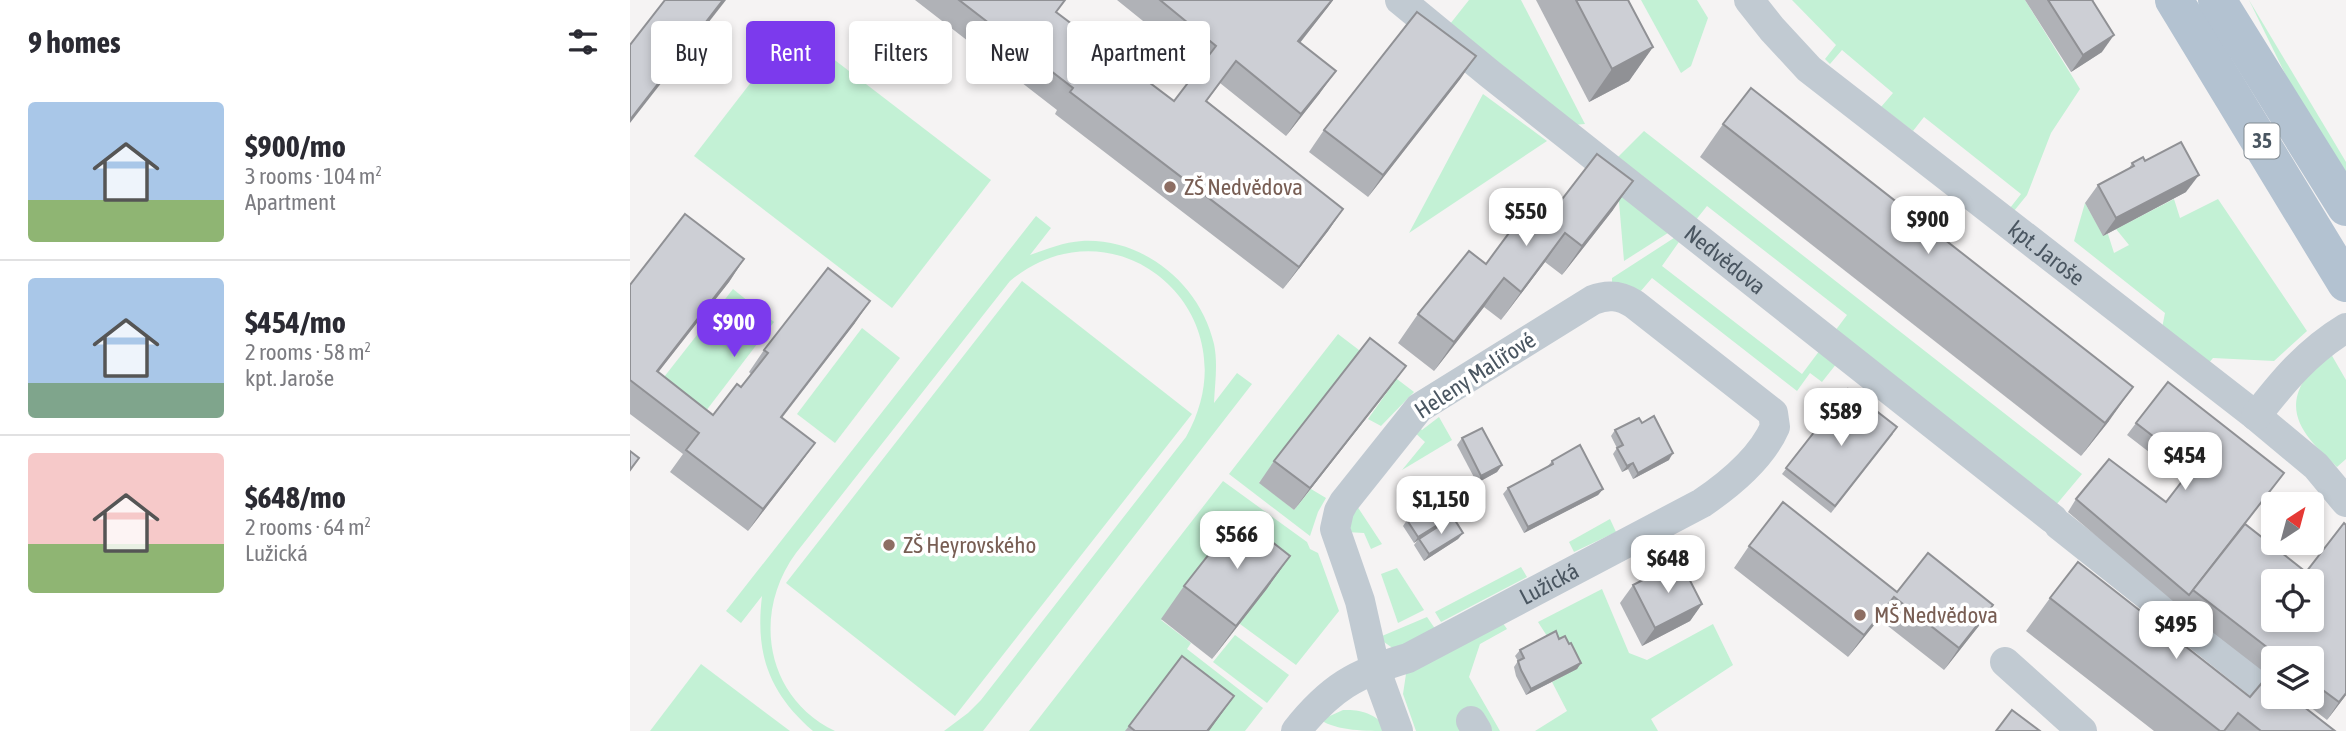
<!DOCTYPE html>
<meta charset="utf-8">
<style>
:root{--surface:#fff;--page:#f2f2f3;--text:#2b2b33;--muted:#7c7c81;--line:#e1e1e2;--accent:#7c3aed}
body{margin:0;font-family:"Asap Condensed",sans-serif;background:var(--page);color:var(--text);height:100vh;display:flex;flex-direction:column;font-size:26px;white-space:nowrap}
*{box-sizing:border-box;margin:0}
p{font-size:23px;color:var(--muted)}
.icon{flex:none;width:38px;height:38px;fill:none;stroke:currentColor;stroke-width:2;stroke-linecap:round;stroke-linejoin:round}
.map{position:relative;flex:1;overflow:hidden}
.sheet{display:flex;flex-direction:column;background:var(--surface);width:630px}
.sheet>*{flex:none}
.guide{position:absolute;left:21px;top:21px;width:665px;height:63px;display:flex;gap:14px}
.needle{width:46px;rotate:36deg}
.buttons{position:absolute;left:1631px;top:492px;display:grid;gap:14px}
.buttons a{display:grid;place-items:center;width:63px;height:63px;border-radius:7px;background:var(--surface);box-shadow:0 4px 10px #0003;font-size:35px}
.price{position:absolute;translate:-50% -60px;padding:0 16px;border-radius:14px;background:#fff;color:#222;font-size:23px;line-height:46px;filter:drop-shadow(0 2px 4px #0008)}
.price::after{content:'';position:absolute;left:50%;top:42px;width:21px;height:16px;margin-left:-10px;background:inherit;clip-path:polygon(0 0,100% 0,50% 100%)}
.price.selected{background:var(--accent);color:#fff}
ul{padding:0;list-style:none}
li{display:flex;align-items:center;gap:21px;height:175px;padding:0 28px}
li+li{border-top:2px solid var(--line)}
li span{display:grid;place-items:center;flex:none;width:196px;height:140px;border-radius:7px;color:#555}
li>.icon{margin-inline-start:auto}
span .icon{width:84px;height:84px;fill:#fffc;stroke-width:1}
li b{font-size:30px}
h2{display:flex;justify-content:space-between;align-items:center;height:84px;padding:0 28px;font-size:30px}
.chip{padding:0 24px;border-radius:7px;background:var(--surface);box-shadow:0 4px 10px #0003;font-size:24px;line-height:63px}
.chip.selected{background:var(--accent);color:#fff}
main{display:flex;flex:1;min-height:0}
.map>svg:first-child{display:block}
.green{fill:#c3f1d5}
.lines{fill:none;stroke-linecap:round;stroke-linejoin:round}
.street{stroke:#c1cad2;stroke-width:30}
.primary{stroke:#b3c2d1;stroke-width:38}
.wall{fill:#b0b2b7}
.shaded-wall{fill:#909195}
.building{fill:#cdcfd5;stroke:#909195;stroke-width:2;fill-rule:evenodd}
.education-dot{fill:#8d6e63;stroke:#fff;stroke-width:2.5}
.labels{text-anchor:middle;stroke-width:7;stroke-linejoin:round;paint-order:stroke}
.shield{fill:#fff;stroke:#808990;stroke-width:2}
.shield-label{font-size:21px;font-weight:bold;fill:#4a5661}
.education-label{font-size:23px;fill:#785e54;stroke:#fff;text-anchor:start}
.street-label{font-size:23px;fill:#4a5661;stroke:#fff}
</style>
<main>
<section class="sheet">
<h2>9 homes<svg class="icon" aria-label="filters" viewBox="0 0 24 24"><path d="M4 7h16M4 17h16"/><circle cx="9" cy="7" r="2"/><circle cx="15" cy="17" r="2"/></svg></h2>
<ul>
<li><span style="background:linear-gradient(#a9c7e8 70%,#8fb573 0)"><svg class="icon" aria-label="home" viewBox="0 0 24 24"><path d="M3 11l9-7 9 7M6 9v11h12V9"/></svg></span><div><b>$900/mo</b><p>3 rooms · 104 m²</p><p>Apartment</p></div></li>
<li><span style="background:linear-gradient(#a9c7e8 75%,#7fa58c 0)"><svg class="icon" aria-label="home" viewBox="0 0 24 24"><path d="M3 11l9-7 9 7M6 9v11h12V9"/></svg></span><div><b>$454/mo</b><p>2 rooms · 58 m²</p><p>kpt. Jaroše</p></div></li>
<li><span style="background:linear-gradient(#f6c9c9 65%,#8fb573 0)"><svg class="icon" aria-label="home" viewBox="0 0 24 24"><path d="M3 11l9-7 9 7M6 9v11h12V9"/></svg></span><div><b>$648/mo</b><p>2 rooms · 64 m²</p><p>Lužická</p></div></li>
</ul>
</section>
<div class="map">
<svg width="1716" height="731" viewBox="0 0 1716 731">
<rect width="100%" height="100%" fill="#f5f3f3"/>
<g class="green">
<path d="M839,0H891L955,124L943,125L820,24Z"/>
<path d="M1011,0H1067L1078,18L1061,66L1051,73Z"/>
<path d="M1162,0H1395L1450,89L1421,133L1397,195L1384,211L1380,208L1391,194L1294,117L1283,131L1251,107L1263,93L1212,50L1200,64L1195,59L1206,45Z"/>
<path d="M1619,0L1716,162V176L1666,96Z"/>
<path d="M163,28L361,180L262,308L64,156Z"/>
<path d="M853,94L917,141L779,233Z"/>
<path d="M1014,131L1452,474L1426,505L1205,331L1217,315L1077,206L1065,221L986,159Z"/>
<path d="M988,190L1041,231L994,261Z"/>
<path d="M1544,199L1550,218L1588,199L1677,331L1644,361L1583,358L1578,364L1532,328L1535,313L1444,241L1455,203L1473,235L1478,234L1484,253L1499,245L1486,229Z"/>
<path d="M406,216L421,228L400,255C417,249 434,242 452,241C514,238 570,284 584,344C588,363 585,383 584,403L607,373L622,384L353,731H314L338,713L351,700L556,437C626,313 485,194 380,281L166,553C122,613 135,697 205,731H183C139,693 125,654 132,596L111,623L96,611Z"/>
<path d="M1047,236L1051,239L1032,266L1172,374L1190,350L1207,363L1192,382L1180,373L1167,391L1022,278L1010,292L982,284V278Z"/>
<path d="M392,281L562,414L325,716L156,583Z"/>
<path d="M103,289L144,322L69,420L27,386Z"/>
<path d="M232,328L270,358L205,443L167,414Z"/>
<path d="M708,334L784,392L751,426L738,419L760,388L629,482L664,510L681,489L696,498L688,512L680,536L599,474Z"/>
<path d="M1701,354L1716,380V459L1707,467C1683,444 1652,418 1673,382C1679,372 1692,363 1701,354Z"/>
<path d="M809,417L822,440L772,470L795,442L780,428L784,423L792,430Z"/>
<path d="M593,481L677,542L680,549L688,553L709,611L666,665L610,624L531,620L561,643L557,649L633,708L615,731H399Z"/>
<path d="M723,500L752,544L741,549L734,533L716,532Z"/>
<path d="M980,519L986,532L944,552L939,542Z"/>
<path d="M891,567L897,577L811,622L805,612Z"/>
<path d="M767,568L794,610L768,623L751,574Z"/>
<path d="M972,589L999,653L1017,660L1083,624L1103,665L1021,719L1028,731H905L937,711L922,682L940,672L908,622Z"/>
<path d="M797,617L808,633L764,649L754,642L752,636Z"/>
<path d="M870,619L877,629L850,644L839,677L870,731H786L773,694L776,674L789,660Z"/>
<path d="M605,635L659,675L637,703L583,662Z"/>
<path d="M71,664L160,731H20Z"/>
<path d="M713,710C730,709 749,714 757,731C738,731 706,731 691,720Z"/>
</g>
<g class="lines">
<g class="street">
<path id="s1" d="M770,0L860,74L1423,519"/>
<path id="s2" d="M1119,0L1142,29L1179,69L1626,416L1686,466L1716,502"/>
<path d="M1626,416C1653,381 1678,351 1716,328"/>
<path d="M1429,525L1643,695"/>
<path d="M1375,662L1452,731"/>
<path d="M841,721L847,731"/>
<path id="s3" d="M666,731C700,688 726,673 778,658L1072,503C1100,484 1131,459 1145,427L1143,413L1004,304C990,295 978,294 963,300L789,408L714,502L709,511L705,529L730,601L745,668L768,731"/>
</g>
<g class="primary">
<path d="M1544,0L1716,283"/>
<path d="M1587,0L1716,207"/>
</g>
</g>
<g class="wall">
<path d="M285,0H435L426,12L544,101L570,67L487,0H703L670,43L690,93L656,136L590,83L577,101L713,209L698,231L653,289L425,114L427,110Z"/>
<path d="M906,0H998L1023,47L999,81L959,102Z"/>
<path d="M1395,0H1464L1463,1L1472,52L1441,72Z"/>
<path d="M831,78L738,197L679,152L694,130Z"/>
<path d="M1093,124L1479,421L1451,456L1070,157Z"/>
<path d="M1515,161L1556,192L1473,236L1455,203L1468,185L1498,170L1502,163Z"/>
<path d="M983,210L932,275L915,262L871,320L854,307L804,371L768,343L788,314L916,220Z"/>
<path d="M114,259L99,282L28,372L83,415L111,387L121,374L119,372L134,350L225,323L152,418L185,443L169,465L118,531L40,472L53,454L0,414V285Z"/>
<path d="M760,388L664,510L629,483L644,461Z"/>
<path d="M1218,389L1263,434L1201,513L1152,474Z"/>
<path d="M1506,423L1654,473L1615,524L1716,695L1697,720L1666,696H1682V658H1643V679L1550,607L1438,512L1446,499L1536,502L1554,479L1497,435Z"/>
<path d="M985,430L1039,460L1003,479L998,469L992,472L983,454L987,448L981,436Z"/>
<path d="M832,438L872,465L867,472L847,483L827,445Z"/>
<path d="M922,461L973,489L968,495L894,533L873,494L878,488L917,467Z"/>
<path d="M822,516L819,520L833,533L828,539L794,561L784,545L787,541L784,543L773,526L777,520Z"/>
<path d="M1119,546L1267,592L1363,605L1348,627L1314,670L1249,619L1218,657L1104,568Z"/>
<path d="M660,556L636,590L582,659L531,619L554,586Z"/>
<path d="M1003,585L1072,604L1060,621L1012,646L990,603Z"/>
<path d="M1420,598L1620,697L1705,731H1524L1396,631Z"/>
<path d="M929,639L939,644L951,663L947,669L896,695L886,676L884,667L888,661L885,656L890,650Z"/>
<path d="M604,696L579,731H495L499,726Z"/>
</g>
<g class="shaded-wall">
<path d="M93,0H96L0,123V120Z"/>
<path d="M702,0H703L698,7L653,64L668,41Z"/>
<path d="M1484,35L1472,52L1441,72L1453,55Z"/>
<path d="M1023,47L999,81L959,102L982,69Z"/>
<path d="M846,56L831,78L738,197L753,175Z"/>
<path d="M706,71L690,93L656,136L671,114Z"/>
<path d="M1569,175L1556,192L1473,236L1486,218Z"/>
<path d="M1003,181L983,210L932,275L952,246Z"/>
<path d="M713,209L698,231L653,289L669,267Z"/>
<path d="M935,233L915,262L871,320L891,292Z"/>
<path d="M114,259L99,282L12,393L27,371Z"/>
<path d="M874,278L854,307L804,371L824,342Z"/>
<path d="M240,301L225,323L135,439L151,417Z"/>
<path d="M776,366L760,388L664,510L680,488Z"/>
<path d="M1503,387L1479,421L1451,456L1475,423Z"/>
<path d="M185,443L169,465L118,531L133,509Z"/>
<path d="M1043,453L1039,460L1003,479L1008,473Z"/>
<path d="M1003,463L998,469L992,472L997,466Z"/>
<path d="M872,465L867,472L847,483L851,476Z"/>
<path d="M973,489L968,495L894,533L898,527Z"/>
<path d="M822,516L817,522L789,539L784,543L788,537Z"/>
<path d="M833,533L828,539L794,561L799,554Z"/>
<path d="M660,556L636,590L582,659L606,626Z"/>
<path d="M1264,597L1249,619L1218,657L1234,635Z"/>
<path d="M1072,604L1060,621L1012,646L1025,628Z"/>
<path d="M1363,605L1348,627L1314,670L1329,648Z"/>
<path d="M951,663L947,669L896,695L901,689Z"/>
<path d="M1716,693V695L1697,720L1709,702Z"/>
<path d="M604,696L579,731H577Z"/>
</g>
<g class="building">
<path d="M35,0H93L0,120V45Z"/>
<path d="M329,0H435L426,12L544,101L586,46L530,0H702L668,41L706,71L671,114L606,61L576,101L713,209L669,267L440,92L443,88Z"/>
<path d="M946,0H998L1023,47L982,69Z"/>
<path d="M1418,0H1462L1484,35L1453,55Z"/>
<path d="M787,12L846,56L753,175L694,130Z"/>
<path d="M1121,88L1503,387L1475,423L1093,124Z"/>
<path d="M1551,142L1569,175L1486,218L1468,185L1504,166L1502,163L1513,157L1515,161Z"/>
<path d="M967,154L1003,181L952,246L935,233L891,292L874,278L824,342L788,314L839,251L856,264L899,206L916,220Z"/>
<path d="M55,214L114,259L27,371L83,415L107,384L111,387L138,353L134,350L198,268L240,301L151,417L185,443L133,509L56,450L69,433L0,380V285Z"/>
<path d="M740,338L776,366L680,488L644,461Z"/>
<path d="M1538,382L1654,473L1559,595L1446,499L1479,459L1536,502L1563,467L1506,423Z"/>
<path d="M1218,389L1267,427L1205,506L1156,468Z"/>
<path d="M1024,416L1043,453L1008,473L1003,463L997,466L987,448L993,445L985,430L1009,418L1012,423Z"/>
<path d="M852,428L872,465L851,476L832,438Z"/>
<path d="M950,445L973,489L898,527L878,488L923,464L922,461Z"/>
<path d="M0,451L9,458L0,470Z"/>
<path d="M811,499L822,516L788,537L777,520Z"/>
<path d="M1153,502L1267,592L1298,553L1363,605L1329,648L1264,597L1234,635L1119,546Z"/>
<path d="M609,516L660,556L606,626L554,586Z"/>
<path d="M823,517L833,533L799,554L789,539Z"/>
<path d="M1714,523L1716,525V693L1709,702L1682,682V658H1651L1563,590L1615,524L1676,572ZM1643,581H1682V620H1643Z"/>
<path d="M1050,561L1072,604L1025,628L1003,585Z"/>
<path d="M1448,562L1620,697L1636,678L1643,684V696H1660L1705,731H1631L1608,713L1594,731H1590L1420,598Z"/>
<path d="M926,631L929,639L935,636L939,644L941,643L951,663L901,689L891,670L888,661L894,658L890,650Z"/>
<path d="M552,656L604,696L577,731H505L499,726Z"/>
<path d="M1382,710L1410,731H1366Z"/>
</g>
<g class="education-dot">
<circle cx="540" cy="187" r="7"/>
<circle cx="259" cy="545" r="7"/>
<circle cx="1230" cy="615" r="7"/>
</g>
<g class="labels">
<rect class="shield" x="1614.5" y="123.5" width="35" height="35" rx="5"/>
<g class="shield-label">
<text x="1632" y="148">35</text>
</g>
<g class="education-label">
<text x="554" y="195">ZŠ Nedvědova</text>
<text x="273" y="553">ZŠ Heyrovského</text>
<text x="1244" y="623">MŠ Nedvědova</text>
</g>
<g class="street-label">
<text dy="8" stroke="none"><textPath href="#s2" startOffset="392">kpt. Jaroše</textPath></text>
<text dy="8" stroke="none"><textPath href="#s1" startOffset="416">Nedvědova</textPath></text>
<text transform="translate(845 375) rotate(-33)" y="8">Heleny Malířové</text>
<text dy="8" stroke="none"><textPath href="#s3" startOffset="296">Lužická</textPath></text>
</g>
</g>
</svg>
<div class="buttons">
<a><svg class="needle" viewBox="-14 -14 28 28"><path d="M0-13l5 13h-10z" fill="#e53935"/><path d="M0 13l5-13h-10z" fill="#7c7c81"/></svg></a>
<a><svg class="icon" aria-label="locate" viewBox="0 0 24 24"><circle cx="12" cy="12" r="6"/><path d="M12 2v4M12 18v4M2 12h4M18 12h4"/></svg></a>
<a><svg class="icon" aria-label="layers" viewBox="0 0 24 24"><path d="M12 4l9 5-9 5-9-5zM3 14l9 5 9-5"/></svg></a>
</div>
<b class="price" style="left:896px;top:248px">$550</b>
<b class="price" style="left:1298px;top:256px">$900</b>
<b class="price selected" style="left:104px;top:359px">$900</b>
<b class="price" style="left:1211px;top:448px">$589</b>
<b class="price" style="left:1555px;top:492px">$454</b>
<b class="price" style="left:811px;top:536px">$1,150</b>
<b class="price" style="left:607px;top:571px">$566</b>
<b class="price" style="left:1038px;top:595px">$648</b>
<b class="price" style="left:1546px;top:661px">$495</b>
<div class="guide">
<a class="chip">Buy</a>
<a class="chip selected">Rent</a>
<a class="chip">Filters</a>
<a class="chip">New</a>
<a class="chip">Apartment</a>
</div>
</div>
</main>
